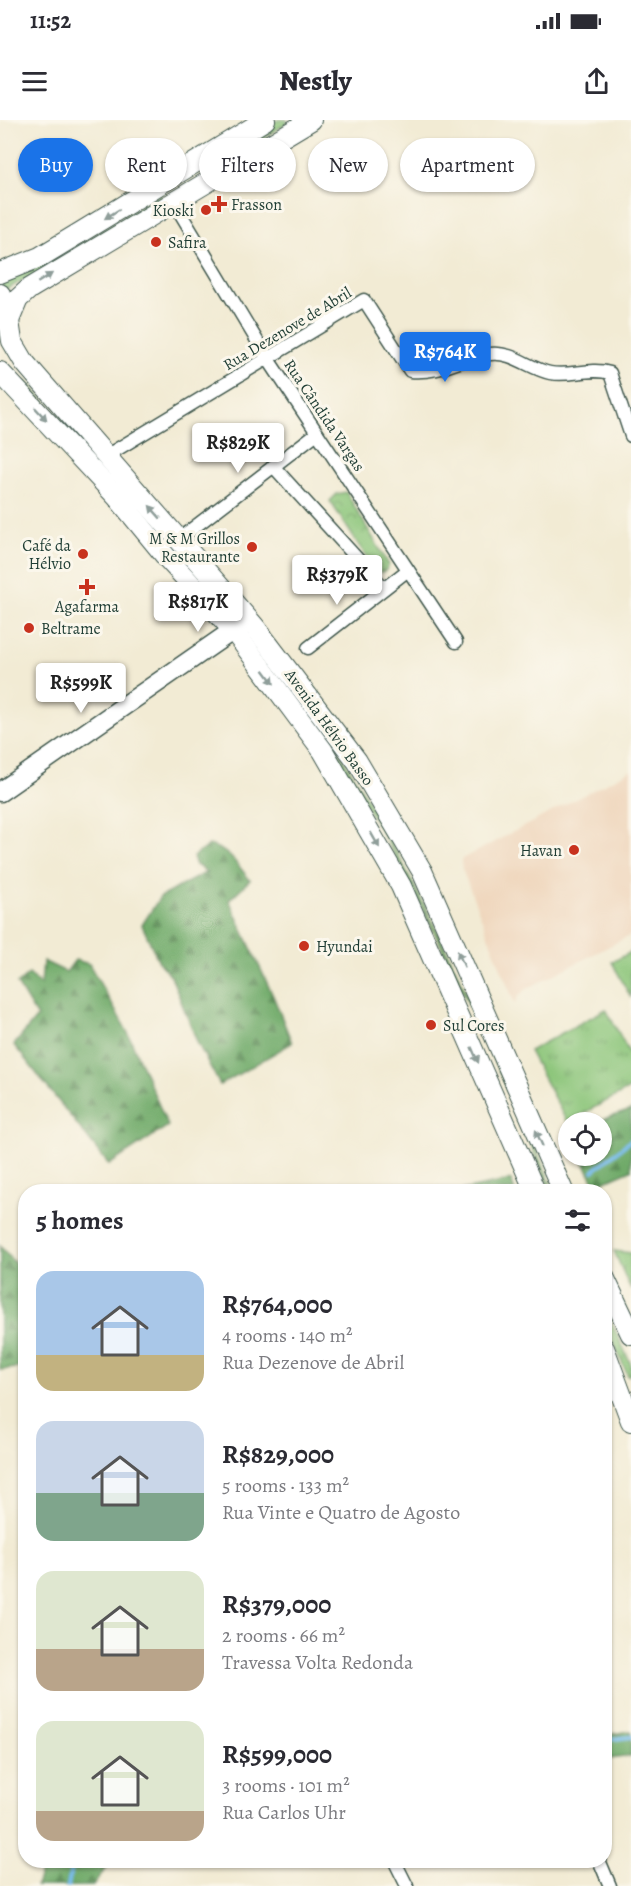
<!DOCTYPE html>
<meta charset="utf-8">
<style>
:root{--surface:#fff;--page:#f2f2f3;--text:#2b2b33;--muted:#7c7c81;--accent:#1a73e8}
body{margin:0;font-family:Alegreya,serif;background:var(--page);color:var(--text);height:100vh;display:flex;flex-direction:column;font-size:22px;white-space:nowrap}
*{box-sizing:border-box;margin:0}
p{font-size:20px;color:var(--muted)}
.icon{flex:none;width:33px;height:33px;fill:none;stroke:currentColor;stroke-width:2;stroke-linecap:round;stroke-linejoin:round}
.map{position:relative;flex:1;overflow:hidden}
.sheet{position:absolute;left:18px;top:1064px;width:594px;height:684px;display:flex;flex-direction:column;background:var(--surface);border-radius:24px;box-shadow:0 2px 4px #0004}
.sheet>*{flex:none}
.banner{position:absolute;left:18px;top:18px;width:596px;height:54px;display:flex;gap:12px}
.buttons{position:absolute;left:558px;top:992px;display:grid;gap:12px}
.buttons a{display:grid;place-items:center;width:54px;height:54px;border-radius:50%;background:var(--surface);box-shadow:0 2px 4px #0004;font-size:30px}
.price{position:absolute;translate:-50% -51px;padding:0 14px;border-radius:6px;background:#fff;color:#222;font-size:20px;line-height:39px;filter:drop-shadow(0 2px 3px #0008)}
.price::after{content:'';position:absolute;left:50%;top:36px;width:18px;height:14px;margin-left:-9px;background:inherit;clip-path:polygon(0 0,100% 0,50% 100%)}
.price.selected{background:var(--accent);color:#fff}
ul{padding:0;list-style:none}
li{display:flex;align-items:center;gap:18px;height:150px;padding:0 18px}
li span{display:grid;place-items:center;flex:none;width:168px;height:120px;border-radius:18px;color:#555}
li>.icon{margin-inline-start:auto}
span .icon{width:72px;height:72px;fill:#fffc;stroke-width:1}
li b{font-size:26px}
h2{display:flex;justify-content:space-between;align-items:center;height:72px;padding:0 18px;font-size:26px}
.chip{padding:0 21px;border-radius:27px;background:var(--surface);box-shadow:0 2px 4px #0004;font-size:21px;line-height:54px}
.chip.selected{background:var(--accent);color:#fff}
.status{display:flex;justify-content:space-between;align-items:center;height:42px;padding:0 30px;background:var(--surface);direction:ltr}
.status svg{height:16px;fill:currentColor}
header{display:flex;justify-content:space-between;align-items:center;height:78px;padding:0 18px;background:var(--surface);font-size:27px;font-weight:800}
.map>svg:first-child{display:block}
.built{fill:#efd6bc}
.grass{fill:url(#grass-tufts);stroke:#558156;stroke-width:1.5}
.forest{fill:url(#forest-firs);stroke:#48744e;stroke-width:1.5}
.park{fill:url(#park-crowns);stroke:#558156;stroke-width:1.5}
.pitch{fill:#8bc579;stroke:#558156;stroke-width:1.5}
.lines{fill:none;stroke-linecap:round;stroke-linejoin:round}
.stream{stroke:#77bcee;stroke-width:4}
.street-casing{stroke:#3f574c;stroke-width:15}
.secondary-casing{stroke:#3f574c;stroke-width:21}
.primary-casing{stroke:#3f574c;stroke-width:22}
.street{stroke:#fff;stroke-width:12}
.secondary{stroke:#fff;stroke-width:18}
.primary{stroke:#fff;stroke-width:20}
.oneway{fill:#8f9e9a}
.poi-dot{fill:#c8321e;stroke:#fbf7ec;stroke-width:2}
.labels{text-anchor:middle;stroke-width:6;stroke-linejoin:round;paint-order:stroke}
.poi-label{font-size:16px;fill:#1f3d34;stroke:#fbf7ec;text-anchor:start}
.street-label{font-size:16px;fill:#1f3d34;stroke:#fbf7ec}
</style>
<div class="status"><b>11:52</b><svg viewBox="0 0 49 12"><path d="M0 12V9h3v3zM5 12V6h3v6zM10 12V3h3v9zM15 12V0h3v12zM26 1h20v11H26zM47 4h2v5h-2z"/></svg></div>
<header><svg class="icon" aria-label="menu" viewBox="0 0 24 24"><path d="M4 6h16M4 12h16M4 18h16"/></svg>Nestly<svg class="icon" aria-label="share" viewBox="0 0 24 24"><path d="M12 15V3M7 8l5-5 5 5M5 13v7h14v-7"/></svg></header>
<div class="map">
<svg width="631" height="1766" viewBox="0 0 631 1766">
<defs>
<pattern id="grass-tufts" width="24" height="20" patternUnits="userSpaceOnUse" patternTransform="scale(1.5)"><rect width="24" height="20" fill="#8bc579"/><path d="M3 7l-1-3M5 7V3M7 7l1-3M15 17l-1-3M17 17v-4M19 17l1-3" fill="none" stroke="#71a164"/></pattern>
<pattern id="forest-firs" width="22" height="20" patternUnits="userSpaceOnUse" patternTransform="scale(1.5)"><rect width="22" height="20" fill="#70aa69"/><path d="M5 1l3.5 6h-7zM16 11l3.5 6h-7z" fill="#5b8c57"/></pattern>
<pattern id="park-crowns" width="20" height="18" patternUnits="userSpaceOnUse" patternTransform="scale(1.5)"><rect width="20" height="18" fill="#8bc579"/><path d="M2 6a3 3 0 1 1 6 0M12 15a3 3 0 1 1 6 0" fill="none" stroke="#71a164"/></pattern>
</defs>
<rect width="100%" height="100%" fill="#fbf7ec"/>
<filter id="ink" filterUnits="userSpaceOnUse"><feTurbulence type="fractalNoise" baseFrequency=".0167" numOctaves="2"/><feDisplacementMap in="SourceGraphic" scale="12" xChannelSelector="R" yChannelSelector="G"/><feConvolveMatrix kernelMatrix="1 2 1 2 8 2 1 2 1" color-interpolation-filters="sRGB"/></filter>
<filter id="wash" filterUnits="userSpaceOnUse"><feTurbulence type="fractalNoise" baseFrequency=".008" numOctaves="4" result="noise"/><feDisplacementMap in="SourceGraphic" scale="24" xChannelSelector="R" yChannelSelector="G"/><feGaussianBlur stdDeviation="1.35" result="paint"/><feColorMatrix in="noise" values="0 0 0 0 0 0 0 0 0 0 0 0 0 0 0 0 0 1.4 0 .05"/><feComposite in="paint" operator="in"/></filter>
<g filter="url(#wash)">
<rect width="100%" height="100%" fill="#f2ebd4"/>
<path class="built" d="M631,650V815L528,868L518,876L515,884L462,749L461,742L462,739Z"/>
<g class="grass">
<path d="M278,0H287V3L230,39L226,32Z"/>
<path d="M161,74V79L141,94L4,171L0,166V158L60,136Z"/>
<path d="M26,261L232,494L230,496L24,263Z"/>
<path d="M274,545C297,576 322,605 342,637C427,775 490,923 554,1071H551C472,890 396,704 272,548Z"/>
<path d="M606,889L631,936V968L567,1002L529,931Z"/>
<path d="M614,1131L631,1133V1170Z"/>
<path d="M605,1188L631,1245V1254L628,1256L605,1203Z"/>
</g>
<g class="forest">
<path d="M209,725C232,732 236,744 250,760L229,780L274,878L292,923L220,965L198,924L171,856L160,844L142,805L160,777L207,752L196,745L193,737Z"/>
<path d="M75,840L89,844L127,911L168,1006L109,1045L14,925L37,897L17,864L29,854L41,865L43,841L66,852Z"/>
<path d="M631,990V1050L596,1065L580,1035H602V1002H595Z"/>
<path d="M511,1060L515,1071H458Z"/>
<path d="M0,1126L25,1155V1247L0,1250Z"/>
<path d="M631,1611V1636L610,1639L605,1636V1615Z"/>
<path d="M45,1740H112L93,1766H36Z"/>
</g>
<path class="park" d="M346,372L389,445L385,451L377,453L330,381L337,374Z"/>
<path class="pitch" d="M631,832V878L612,842Z"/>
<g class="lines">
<g class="stream">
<path d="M593,1051L631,1020"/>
<path d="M604,1620L631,1617"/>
<path d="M68,1766L73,1740"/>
</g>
</g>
</g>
<g filter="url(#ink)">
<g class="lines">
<defs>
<g id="street">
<path d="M173,81L268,239L456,522"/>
<path d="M106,336L364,180L410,251C442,254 461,237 490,234C512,231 530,249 550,253C570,257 590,247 610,253L631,316"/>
<path d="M273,346L384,468"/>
<path d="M179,419L317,313"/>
<path d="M308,528L408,450"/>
<path d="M394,1740L407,1766"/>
<path d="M599,1740L610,1766"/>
</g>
<path id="secondary" d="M0,672L245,502"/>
<g id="primary">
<path d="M0,153L40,137L265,0"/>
<path d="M0,174L7,188L12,221L25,243L255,507L357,641L422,751L563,1071"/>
<path d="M8,203L18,179L29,169L311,0"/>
<path d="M0,252L117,377L167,438L233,510L323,631L401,766L535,1071"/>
<path d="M604,1157L631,1214"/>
<path d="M604,1228L631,1301"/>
</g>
</defs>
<use href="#street" class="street-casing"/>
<use href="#secondary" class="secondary-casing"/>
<use href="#primary" class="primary-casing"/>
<use href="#street" class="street"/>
<use href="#secondary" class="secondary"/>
<use href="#primary" class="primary"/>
</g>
<defs><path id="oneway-solid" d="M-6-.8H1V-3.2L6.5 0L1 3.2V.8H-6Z" transform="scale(1.5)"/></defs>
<g class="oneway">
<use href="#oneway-solid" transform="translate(112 94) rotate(148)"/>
<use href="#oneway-solid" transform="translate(45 158) rotate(-32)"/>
<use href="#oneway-solid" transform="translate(41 294) rotate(47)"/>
<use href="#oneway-solid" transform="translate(155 392) rotate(-131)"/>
<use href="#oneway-solid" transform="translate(269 557) rotate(53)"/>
<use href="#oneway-solid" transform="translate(375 720) rotate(60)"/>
<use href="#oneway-solid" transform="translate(461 839) rotate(-114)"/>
<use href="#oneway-solid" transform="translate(475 935) rotate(66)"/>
<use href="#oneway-solid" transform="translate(539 1018) rotate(-114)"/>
</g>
</g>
<g class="poi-dot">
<path d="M216 75h6v6h6v6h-6v6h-6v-6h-6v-6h6z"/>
<circle cx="206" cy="90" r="6"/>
<circle cx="156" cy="122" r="6"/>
<circle cx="252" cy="427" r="6"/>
<circle cx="83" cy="434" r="6"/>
<path d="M84 458h6v6h6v6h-6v6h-6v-6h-6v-6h6z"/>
<circle cx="29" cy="508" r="6"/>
<circle cx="574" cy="730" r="6"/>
<circle cx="304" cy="826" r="6"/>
<circle cx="431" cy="905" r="6"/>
</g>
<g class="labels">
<g class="poi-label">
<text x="231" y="90">Frasson</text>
<text x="194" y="96" text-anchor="end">Kioski</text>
<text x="168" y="128">Safira</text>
<text x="240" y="424" text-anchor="end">M &amp; M Grillos<tspan x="240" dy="18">Restaurante</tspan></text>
<text x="71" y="431" text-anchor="end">Café da<tspan x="71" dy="18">Hélvio</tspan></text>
<text x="87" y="492" text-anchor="middle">Agafarma</text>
<text x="41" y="514">Beltrame</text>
<text x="562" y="736" text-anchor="end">Havan</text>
<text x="316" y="832">Hyundai</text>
<text x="443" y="911">Sul Cores</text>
</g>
<g class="street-label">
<text transform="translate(287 208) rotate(-31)" y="6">Rua Dezenove de Abril</text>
<text transform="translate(325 295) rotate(56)" y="6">Rua Cândida Vargas</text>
<text transform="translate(330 607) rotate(54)" y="6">Avenida Hélvio Basso</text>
</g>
</g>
</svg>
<div class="buttons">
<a><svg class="icon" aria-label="locate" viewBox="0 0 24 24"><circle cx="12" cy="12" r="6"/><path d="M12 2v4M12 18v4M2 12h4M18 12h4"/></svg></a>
</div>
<b class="price selected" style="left:445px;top:263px">R$764K</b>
<b class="price" style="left:238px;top:354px">R$829K</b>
<b class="price" style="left:337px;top:486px">R$379K</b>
<b class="price" style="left:198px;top:513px">R$817K</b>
<b class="price" style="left:81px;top:594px">R$599K</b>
<div class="banner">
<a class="chip selected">Buy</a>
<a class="chip">Rent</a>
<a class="chip">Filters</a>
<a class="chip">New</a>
<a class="chip">Apartment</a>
</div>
<section class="sheet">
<h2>5 homes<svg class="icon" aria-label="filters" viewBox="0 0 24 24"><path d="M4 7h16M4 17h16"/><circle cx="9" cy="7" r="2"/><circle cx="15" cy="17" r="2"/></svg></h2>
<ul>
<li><span style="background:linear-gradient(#a9c7e8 70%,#c2b280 0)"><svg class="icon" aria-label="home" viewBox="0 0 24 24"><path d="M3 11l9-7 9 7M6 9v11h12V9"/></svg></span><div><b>R$764,000</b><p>4 rooms · 140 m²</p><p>Rua Dezenove de Abril</p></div></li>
<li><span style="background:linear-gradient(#c9d6e8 60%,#7fa58c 0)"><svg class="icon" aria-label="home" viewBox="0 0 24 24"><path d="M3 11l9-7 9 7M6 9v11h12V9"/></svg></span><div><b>R$829,000</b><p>5 rooms · 133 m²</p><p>Rua Vinte e Quatro de Agosto</p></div></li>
<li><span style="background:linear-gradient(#dfe7d0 65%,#b9a48a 0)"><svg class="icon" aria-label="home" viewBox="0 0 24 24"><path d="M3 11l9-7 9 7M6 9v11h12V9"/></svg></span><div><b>R$379,000</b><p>2 rooms · 66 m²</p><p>Travessa Volta Redonda</p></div></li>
<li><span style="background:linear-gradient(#dfe7d0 75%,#b9a48a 0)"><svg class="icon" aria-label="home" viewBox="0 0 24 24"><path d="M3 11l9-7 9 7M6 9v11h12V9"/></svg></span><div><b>R$599,000</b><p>3 rooms · 101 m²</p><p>Rua Carlos Uhr</p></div></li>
</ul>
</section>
</div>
